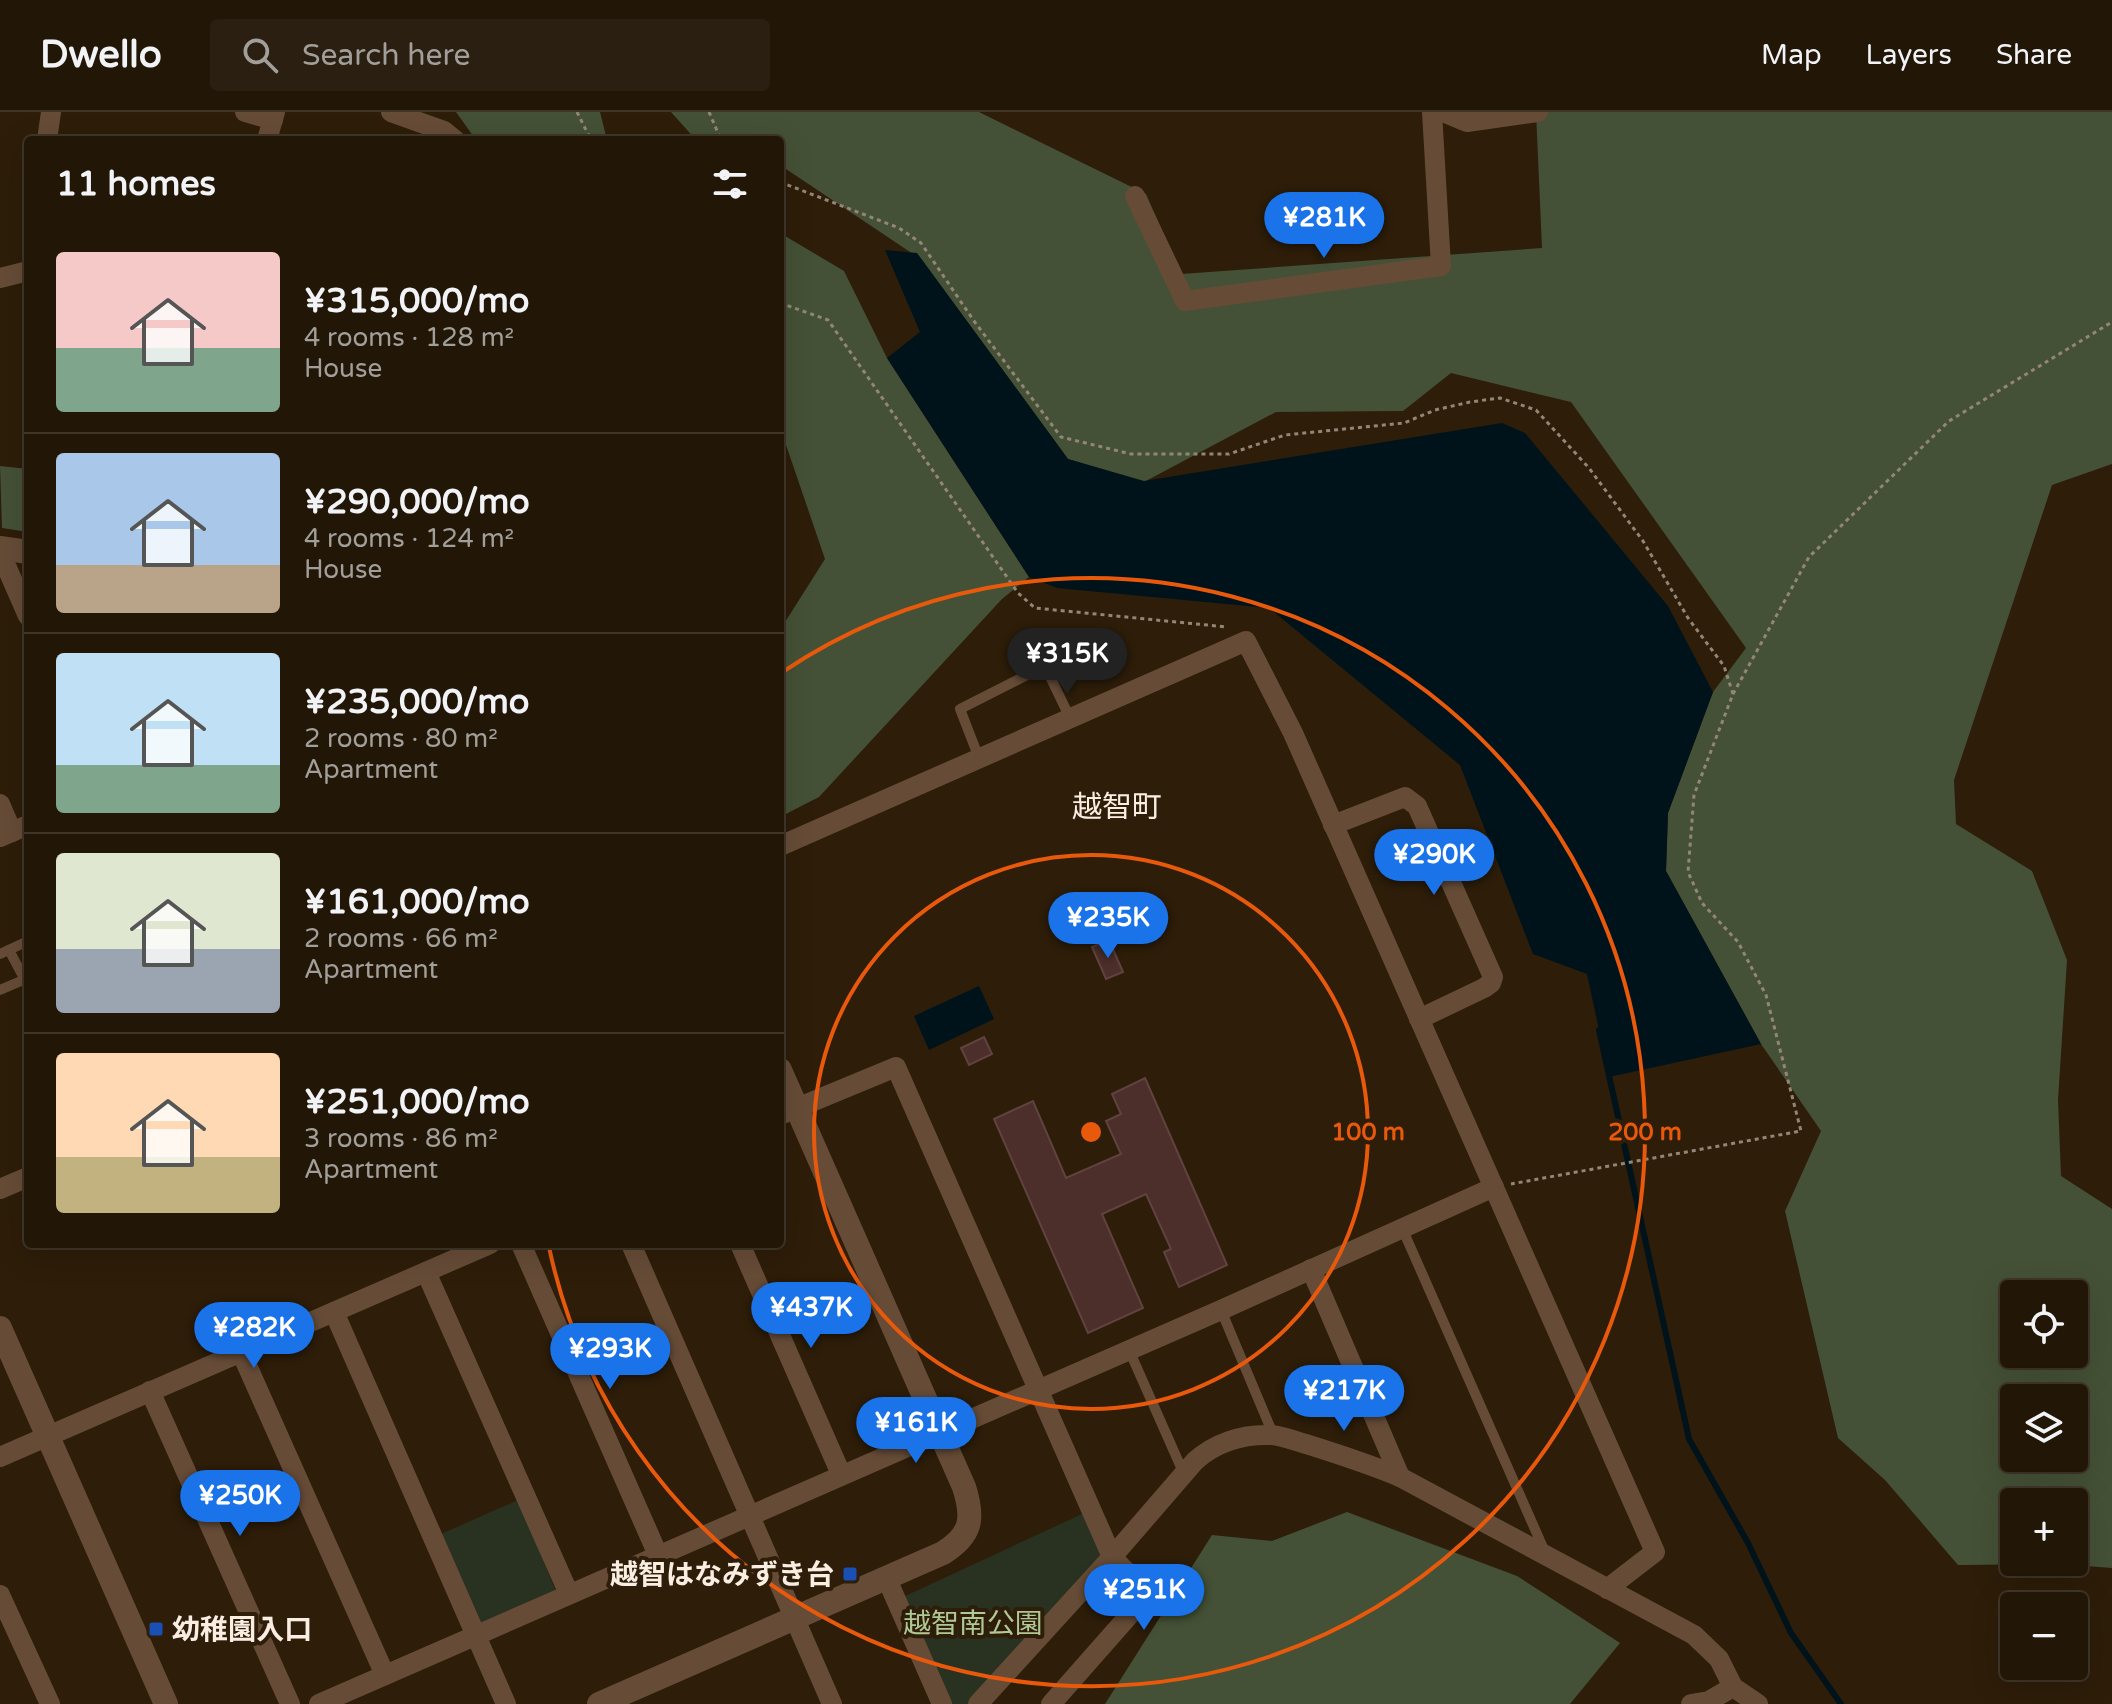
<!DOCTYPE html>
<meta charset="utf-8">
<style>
:root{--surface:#221607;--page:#2a1f11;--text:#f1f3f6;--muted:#a29f9b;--line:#3f3528;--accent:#1a73e8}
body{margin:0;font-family:"Varela Round","Noto Sans JP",sans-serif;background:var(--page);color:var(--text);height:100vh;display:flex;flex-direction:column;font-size:30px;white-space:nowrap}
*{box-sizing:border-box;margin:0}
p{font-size:26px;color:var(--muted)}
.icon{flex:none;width:44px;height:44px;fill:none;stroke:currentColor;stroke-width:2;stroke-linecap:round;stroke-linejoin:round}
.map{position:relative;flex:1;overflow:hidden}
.details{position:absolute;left:24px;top:24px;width:760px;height:1112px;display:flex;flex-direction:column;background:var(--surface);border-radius:8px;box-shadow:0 8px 32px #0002,0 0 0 2px var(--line)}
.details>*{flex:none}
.controls{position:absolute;left:2000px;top:1168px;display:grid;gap:16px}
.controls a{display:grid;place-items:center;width:88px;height:88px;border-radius:8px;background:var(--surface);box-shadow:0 8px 32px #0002,0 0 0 2px var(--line);font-size:40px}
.price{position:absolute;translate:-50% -68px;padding:0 18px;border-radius:28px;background:var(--accent);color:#fff;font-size:26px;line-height:52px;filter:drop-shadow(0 2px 4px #0008)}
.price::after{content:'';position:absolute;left:50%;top:48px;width:24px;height:18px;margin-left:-12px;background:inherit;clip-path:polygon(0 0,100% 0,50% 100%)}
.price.active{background:#222;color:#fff}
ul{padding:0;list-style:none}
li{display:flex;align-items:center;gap:24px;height:200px;padding:0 32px}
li+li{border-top:2px solid var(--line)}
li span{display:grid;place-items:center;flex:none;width:224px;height:160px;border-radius:8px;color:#555}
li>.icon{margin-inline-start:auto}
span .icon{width:96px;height:96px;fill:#fffc;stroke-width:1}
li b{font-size:34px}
h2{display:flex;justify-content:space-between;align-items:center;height:96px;padding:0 32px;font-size:34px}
header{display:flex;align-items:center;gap:48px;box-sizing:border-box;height:112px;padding:0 40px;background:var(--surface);border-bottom:2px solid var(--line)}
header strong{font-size:38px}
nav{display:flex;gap:44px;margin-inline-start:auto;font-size:28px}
.search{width:560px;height:72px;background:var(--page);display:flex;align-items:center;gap:20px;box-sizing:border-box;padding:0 28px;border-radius:8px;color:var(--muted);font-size:30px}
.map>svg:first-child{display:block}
.green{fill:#293120}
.forest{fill:#445136;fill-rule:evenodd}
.water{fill:#00131a}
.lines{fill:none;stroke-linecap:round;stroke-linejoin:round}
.stream{stroke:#00131a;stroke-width:6}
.building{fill:#4c2e2a;stroke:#60433f;stroke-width:2}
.path{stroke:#948676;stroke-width:3;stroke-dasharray:4 4;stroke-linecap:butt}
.service{stroke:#664c37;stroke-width:10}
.minor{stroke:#664c37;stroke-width:20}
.tertiary{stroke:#664c37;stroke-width:24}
.ring{fill:none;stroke:#e8590c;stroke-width:4}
.transit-dot{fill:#1a4fb4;stroke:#2d1d09;stroke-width:3}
.labels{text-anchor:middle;stroke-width:8;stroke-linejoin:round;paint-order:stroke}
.poi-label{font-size:28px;font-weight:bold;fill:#faeee2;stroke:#2d1d09;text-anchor:end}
.park-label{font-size:28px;fill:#afc894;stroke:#2d1d09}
.neighbourhood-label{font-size:30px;fill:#faeee2;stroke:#2d1d09}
.centre{fill:#e8590c;stroke:#2d1d09;stroke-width:4}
.ring-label{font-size:24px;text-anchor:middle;font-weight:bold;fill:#e8590c;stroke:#2d1d09;stroke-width:8;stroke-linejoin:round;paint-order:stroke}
</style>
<header>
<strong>Dwello</strong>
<div class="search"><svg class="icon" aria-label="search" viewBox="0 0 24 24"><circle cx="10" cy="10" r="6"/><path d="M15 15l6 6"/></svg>Search here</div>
<nav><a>Map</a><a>Layers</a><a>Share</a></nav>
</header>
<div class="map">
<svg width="2112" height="1592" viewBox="0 0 2112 1592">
<rect width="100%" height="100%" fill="#2d1d09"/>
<g class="green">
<path d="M518,1388L557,1482L482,1517L441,1422Z"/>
<path d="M1084,1401L1100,1439L1099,1450L972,1592H951L903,1485Z"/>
</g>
<g class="forest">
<path d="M456,0H600L607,28H476Z"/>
<path d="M671,0H979L1146,82L1181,162L1542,136L1536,0H2112V352L2052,373L1954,668L1956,712L2032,759L2067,848L2058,988L2061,1064L2112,1097V1456L2060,1452L1958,1453L1885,1368L1838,1326L1785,1099L1821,1019L1761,932L1666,759L1668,701L1713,580L1746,536L1571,290L1451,261L1403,299L1276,300L1144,370L1068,347L922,148L780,53V28H696ZM2014,1182H2074V1242H2014ZM2014,1286H2074V1346H2014ZM2014,1390H2074V1450H2014Z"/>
<path d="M780,121L844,159L887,246L1029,465L1002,487L819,685L780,705V518L825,447L786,333L780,329Z"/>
<path d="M0,354L28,357V420L2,416Z"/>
<path d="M1347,1400L1517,1464L1620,1531L1570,1592H1105L1212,1423L1272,1429Z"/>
</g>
<g class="water">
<path d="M885,138L917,141L1068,347L1144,369L1502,311L1525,321L1668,494L1713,580L1668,701L1666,759L1761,932L1609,965L1587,862L1533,842L1460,653L1269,496L1057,476L1029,465L887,246L920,220Z"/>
<path d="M979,874L994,907L929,938L914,904Z"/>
</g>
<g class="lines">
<path class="stream" d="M1605,917L1599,918L1689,1327L1748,1431L1791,1521L1841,1592"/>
</g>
<g class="building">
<path d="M1109,828L1123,860L1106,867L1092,835Z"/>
<path d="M984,925L992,942L969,953L961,936Z"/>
<path d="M1145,966L1227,1153L1179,1175L1164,1140L1171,1137L1146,1082L1102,1102L1143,1196L1088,1221L994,1007L1033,989L1066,1066L1121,1042L1106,1009L1121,1002L1112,982Z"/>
</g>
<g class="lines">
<g class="path">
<path d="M577,0L591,28"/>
<path d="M709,0L721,28"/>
<path d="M780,70L899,116L921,131L974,209L1061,325L1131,342H1229L1285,323L1404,311L1435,298L1470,290L1500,286L1536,298L1589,356L1643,429L1688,506L1724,554L1733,582L1694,683L1688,760L1702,791L1738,830L1766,883L1801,1019L1511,1072"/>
<path d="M780,191L828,208L1018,481L1035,496L1227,515"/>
<path d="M1733,582L1809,445L1949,309L2112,210"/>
</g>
<g class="service">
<path d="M979,646L960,597L1045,554L1070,606"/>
<path d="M9,838L25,868"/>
<path d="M0,842L28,829"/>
<path d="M0,878L28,866"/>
<path d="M1402,1116L1545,1440"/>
<path d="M1221,1198L1273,1322"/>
<path d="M1129,1238L1184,1362"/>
</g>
<g class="minor">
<path d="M245,0L273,8"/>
<path d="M391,0L444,19L455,28"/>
<path d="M1443,0L1467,10L1538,0"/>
<path d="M47,28L51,0"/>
<path d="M267,28L275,0"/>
<path d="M1135,84L1185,189L1441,154L1432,0"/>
<path d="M0,166L28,159"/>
<path d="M0,440L28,504"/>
<path d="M0,692L12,720"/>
<path d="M1333,713L1405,685L1417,694L1493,865L1491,871L1484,876L1419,907"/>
<path d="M0,725L28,713"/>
<path d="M780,734L1246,529L1293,621L1655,1440L1607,1477"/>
<path d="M780,1003L896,955L1112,1445L1148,1482L1051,1592"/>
<path d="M0,1077L28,1065"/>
<path d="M521,1132L658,1443"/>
<path d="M631,1132L832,1592"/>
<path d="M740,1132L841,1362"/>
<path d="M1311,1157L1400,1365"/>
<path d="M426,1160L569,1482"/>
<path d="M334,1200L506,1592"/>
<path d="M241,1240L385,1563"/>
<path d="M150,1279L290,1592"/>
<path d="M0,1345L490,1132"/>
<path d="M886,1465L942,1592"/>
<path d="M0,1483L50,1592"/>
<path d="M319,1592L1221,1198L1494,1075"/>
<path d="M978,1592L1112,1445L1195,1349C1215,1331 1242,1322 1270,1323C1281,1323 1294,1329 1306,1332C1338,1342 1369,1352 1400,1365L1694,1523L1719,1547L1733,1575L1758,1592"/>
<path d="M1691,1592L1709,1589L1733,1575"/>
</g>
<g class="tertiary">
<path d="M0,436L28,440"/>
<path d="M0,1216L166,1592"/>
<path d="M599,1592L943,1441C972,1423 974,1406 964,1375L780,958"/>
</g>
</g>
<g class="ring">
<circle cx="1091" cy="1020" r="277"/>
<path d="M781 561A554 554 0 1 1 549 1135"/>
</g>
<g class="transit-dot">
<rect x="842" y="1454" width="16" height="16" rx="4"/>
<rect x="148" y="1509" width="16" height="16" rx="4"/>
</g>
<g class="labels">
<g class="poi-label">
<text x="834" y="1472">越智はなみずき台</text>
<text x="172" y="1527" text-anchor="start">幼稚園入口</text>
</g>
<g class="park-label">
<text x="973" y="1521">越智南公園</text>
</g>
<g class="neighbourhood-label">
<text x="1117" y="705">越智町</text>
</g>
</g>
<circle cx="1091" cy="1020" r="12" class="centre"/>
<g class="ring-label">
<text x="1368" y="1028">100 m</text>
<text x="1645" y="1028">200 m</text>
</g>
</svg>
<div class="controls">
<a><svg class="icon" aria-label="locate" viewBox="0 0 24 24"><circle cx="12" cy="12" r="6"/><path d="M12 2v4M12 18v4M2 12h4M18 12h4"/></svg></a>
<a><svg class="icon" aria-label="layers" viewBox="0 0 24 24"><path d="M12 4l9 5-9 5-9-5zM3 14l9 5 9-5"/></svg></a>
<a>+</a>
<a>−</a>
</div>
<b class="price" style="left:1324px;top:148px">¥281K</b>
<b class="price active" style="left:1067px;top:584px">¥315K</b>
<b class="price" style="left:1434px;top:785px">¥290K</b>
<b class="price" style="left:1108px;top:848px">¥235K</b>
<b class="price" style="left:811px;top:1238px">¥437K</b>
<b class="price" style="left:254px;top:1258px">¥282K</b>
<b class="price" style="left:610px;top:1279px">¥293K</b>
<b class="price" style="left:1344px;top:1321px">¥217K</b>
<b class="price" style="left:916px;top:1353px">¥161K</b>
<b class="price" style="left:240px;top:1426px">¥250K</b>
<b class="price" style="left:1144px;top:1520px">¥251K</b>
<section class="details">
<h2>11 homes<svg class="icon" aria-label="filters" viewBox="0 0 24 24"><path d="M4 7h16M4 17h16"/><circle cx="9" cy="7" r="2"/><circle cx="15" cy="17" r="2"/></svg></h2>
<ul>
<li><span style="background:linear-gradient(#f6c9c9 60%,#7fa58c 0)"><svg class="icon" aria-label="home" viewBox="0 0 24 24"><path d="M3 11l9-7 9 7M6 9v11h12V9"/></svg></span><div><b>¥315,000/mo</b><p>4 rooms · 128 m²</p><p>House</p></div></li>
<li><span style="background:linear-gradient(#a9c7e8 70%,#b9a48a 0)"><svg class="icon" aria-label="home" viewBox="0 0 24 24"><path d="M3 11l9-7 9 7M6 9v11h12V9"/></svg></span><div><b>¥290,000/mo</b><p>4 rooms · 124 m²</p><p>House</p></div></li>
<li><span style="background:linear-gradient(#bfe0f5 70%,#7fa58c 0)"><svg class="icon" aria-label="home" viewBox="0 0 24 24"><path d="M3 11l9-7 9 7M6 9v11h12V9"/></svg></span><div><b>¥235,000/mo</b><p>2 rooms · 80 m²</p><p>Apartment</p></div></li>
<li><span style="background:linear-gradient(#dfe7d0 60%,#9aa5b1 0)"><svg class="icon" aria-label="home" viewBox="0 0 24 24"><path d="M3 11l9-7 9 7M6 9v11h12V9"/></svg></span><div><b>¥161,000/mo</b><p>2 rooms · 66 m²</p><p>Apartment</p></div></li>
<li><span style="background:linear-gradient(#ffd9b3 65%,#c2b280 0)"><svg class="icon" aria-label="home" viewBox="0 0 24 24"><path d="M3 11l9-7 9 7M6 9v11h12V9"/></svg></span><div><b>¥251,000/mo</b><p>3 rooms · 86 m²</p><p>Apartment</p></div></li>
</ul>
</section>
</div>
